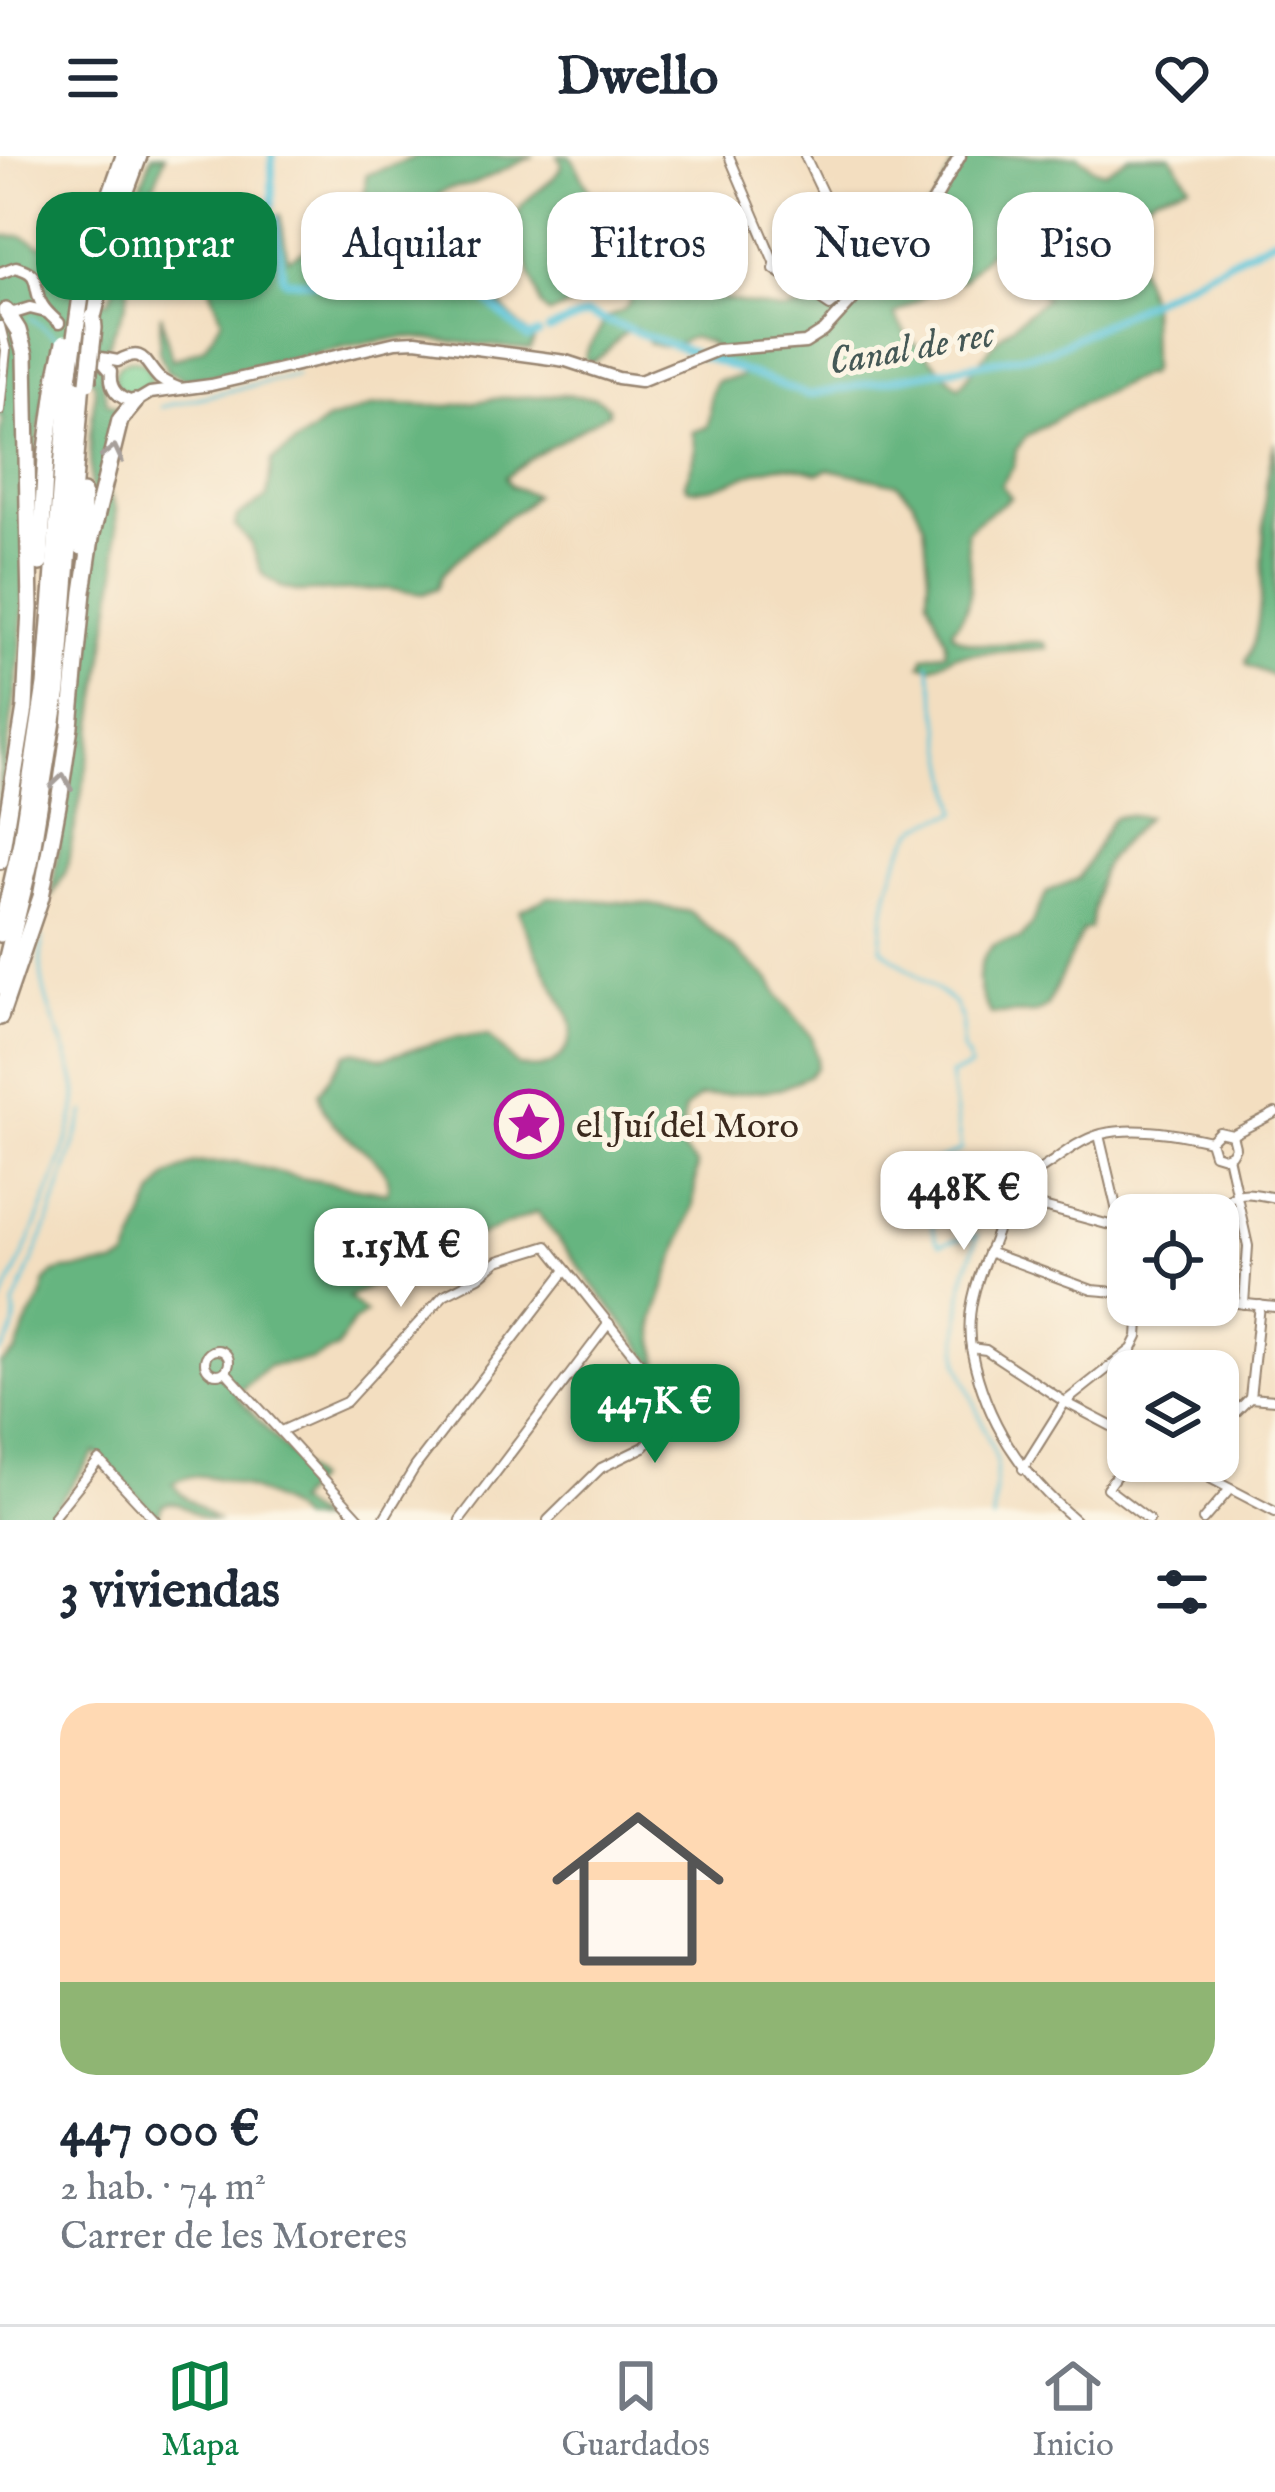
<!DOCTYPE html>
<html lang="es">
<meta charset="utf-8">
<style>
:root{--surface:#fff;--page:#f2f2f3;--text:#1f2937;--muted:#747a83;--line:#e0e1e3;--accent:#0b8043}
body{margin:0;font-family:"IM FELL English",serif;background:var(--page);color:var(--text);height:100vh;display:flex;flex-direction:column;font-size:45px;white-space:nowrap}
*{box-sizing:border-box;margin:0}
p{font-size:39px;color:var(--muted)}
.icon{flex:none;width:66px;height:66px;fill:none;stroke:currentColor;stroke-width:2;stroke-linecap:round;stroke-linejoin:round}
.map{position:relative;height:1364px;overflow:hidden}
.side{display:flex;flex-direction:column;background:var(--surface);flex:1}
.side>*{flex:none}
.banner{position:absolute;left:36px;top:36px;width:1203px;height:108px;display:flex;gap:24px}
.controls{position:absolute;left:1107px;top:1038px;display:grid;gap:24px}
.controls a{display:grid;place-items:center;width:132px;height:132px;border-radius:24px;background:var(--surface);box-shadow:0 3px 9px #0004;font-size:60px}
.price{position:absolute;translate:-50% -102px;padding:0 27px;border-radius:24px;background:#fff;color:#222;font-size:39px;line-height:78px;filter:drop-shadow(0 3px 6px #0008)}
.price::after{content:'';position:absolute;left:50%;top:72px;width:36px;height:27px;margin-left:-18px;background:inherit;clip-path:polygon(0 0,100% 0,50% 100%)}
.price.selected{background:var(--accent);color:#fff}
ul{padding:0;list-style:none}
li{display:grid;align-content:center;gap:24px;height:636px;padding:0 60px}
li span{display:grid;place-items:center;height:372px;border-radius:36px;color:#555}
li>.icon{margin-inline-start:auto}
span .icon{width:216px;height:216px;fill:#fffc;stroke-width:1}
li b{font-size:51px}
h2{display:flex;justify-content:space-between;align-items:center;height:144px;padding:0 60px;font-size:51px}
.tag{padding:0 42px;border-radius:36px;background:var(--surface);box-shadow:0 3px 9px #0004;font-size:42px;line-height:108px}
.tag.selected{background:var(--accent);color:#fff}
header{display:flex;justify-content:space-between;align-items:center;height:156px;padding:0 60px;background:var(--surface);font-size:54px;font-weight:800}
.dock{display:flex;justify-content:space-around;align-items:center;height:168px;border-top:3px solid var(--line);background:var(--surface);font-size:33px;color:var(--muted)}
.dock a{display:grid;justify-items:center;gap:6px}
.dock .selected{color:var(--accent)}
.map>svg:first-child{display:block}
.green{fill:#7ed397;stroke:#5c7e5a;stroke-width:3}
.forest{fill:#66b580;stroke:#50704f;stroke-width:3;fill-rule:evenodd}
.lines{fill:none;stroke-linecap:round;stroke-linejoin:round}
.stream{stroke:#5dc5d9;stroke-width:3}
.canal{stroke:#5dc5d9;stroke-width:8}
.minor-casing{stroke:#97846f;stroke-width:12}
.tertiary-casing{stroke:#97846f;stroke-width:15}
.motorway-casing{stroke:#97846f;stroke-width:20}
.minor{stroke:#fff;stroke-width:8}
.tertiary{stroke:#fff;stroke-width:10}
.motorway{stroke:#fff;stroke-width:15}
.motorway-bridge-casing{stroke:#97846f;stroke-width:20;stroke-linecap:butt}
.motorway-bridge{stroke:#fff;stroke-width:15}
.oneway{stroke:#a79f9a}
.labels{text-anchor:middle;stroke-width:10;stroke-linejoin:round;paint-order:stroke}
.poi-label{font-size:36px;fill:#3b2a1e;stroke:#fcf5e5;text-anchor:start}
.water-label{font-size:39px;font-style:italic;fill:#455856;stroke:#fcf5e5}
</style>
<header><svg class="icon" aria-label="menu" viewBox="0 0 24 24"><path d="M4 6h16M4 12h16M4 18h16"/></svg>Dwello<svg class="icon" aria-label="heart" viewBox="0 0 24 24"><path d="M12 20l-8-8c-3-5 5-10 8-4 3-6 11-1 8 4z"/></svg></header>
<div class="map">
<svg width="1275" height="1364" viewBox="0 0 1275 1364">
<rect width="100%" height="100%" fill="#fcf5e5"/>
<filter id="ink" filterUnits="userSpaceOnUse"><feTurbulence type="fractalNoise" baseFrequency=".00833" numOctaves="2"/><feDisplacementMap in="SourceGraphic" scale="24" xChannelSelector="R" yChannelSelector="G"/><feConvolveMatrix kernelMatrix="1 2 1 2 8 2 1 2 1" color-interpolation-filters="sRGB"/></filter>
<filter id="wash" filterUnits="userSpaceOnUse"><feTurbulence type="fractalNoise" baseFrequency=".004" numOctaves="4" result="noise"/><feDisplacementMap in="SourceGraphic" scale="48" xChannelSelector="R" yChannelSelector="G"/><feGaussianBlur stdDeviation="2.7" result="paint"/><feColorMatrix in="noise" values="0 0 0 0 0 0 0 0 0 0 0 0 0 0 0 0 0 1.4 0 .05"/><feComposite in="paint" operator="in"/></filter>
<g filter="url(#wash)">
<rect width="100%" height="100%" fill="#f3dec0"/>
<circle class="green" cx="133" cy="222" r="18"/>
<g class="forest">
<path d="M152,0H165L142,61L126,148L108,189L102,223L107,246L121,253L102,323L116,353L117,413L90,595L66,715L51,742L83,521L92,425L90,281L95,236L94,226L86,217L78,214L50,217L40,267L19,509L0,648V281L3,263L0,261V80H22L39,89H49L59,83L83,53L93,52L69,136L108,146L113,136L125,73Z"/>
<path d="M418,0H534C513,8 494,20 473,28C464,32 454,30 445,34C433,40 424,63 436,74C443,79 456,78 464,79L468,83L465,114L467,124C495,138 512,163 534,184L530,194L408,181L351,189L212,220L184,223L167,215L159,195L161,158L172,204L204,192L222,163L198,99L280,59L288,103L316,88L364,52L366,19Z"/>
<path d="M558,0H571L639,127L782,155L848,142L936,43L957,0H1078L1095,13L1105,16L1130,0H1171L1190,28L1154,40L1130,56L1120,74V80L1138,108L1150,146L1151,214L1147,219H1142L1081,248L1027,280L1016,294L1014,310L1001,329L1011,341C997,353 978,361 967,375C967,409 981,446 952,473L953,478C975,495 1010,486 1038,486L1045,487L1047,492L955,499L932,511L921,509L925,500L946,496V484L928,442L929,420L924,368L913,344L897,328L829,313L818,317C805,314 795,309 781,310C749,313 720,338 688,332L685,327C692,308 700,296 692,276L707,271C713,256 705,240 717,225L740,221L743,217L742,213L715,206L710,187L692,181C676,188 667,195 649,187L644,178L636,172C615,177 610,201 589,206L585,203C586,188 601,179 604,163L624,154L630,146L627,134L617,131L549,158L541,150L514,67C519,37 552,35 562,8ZM990,95L1046,142L1001,179L959,231L907,180L894,159L945,128L963,124Z"/>
<path d="M564,239L596,242L608,251V257L530,303L506,321L511,330L534,339L523,351L508,360L457,403L443,418L437,432L423,438L387,433L299,436L281,431L262,418L251,387L235,370L237,361L267,341L272,305L326,265L373,250L391,248L449,250L500,242Z"/>
<path d="M1275,286V521L1247,509L1246,504C1266,477 1262,371 1266,333C1268,317 1271,301 1275,286Z"/>
<path d="M1129,659L1147,661C1133,677 1110,695 1102,715C1094,733 1095,754 1090,773L1083,774L1047,850L1036,857L991,858C977,839 973,811 991,792C998,784 1010,786 1020,783L1031,769L1047,736L1079,722L1111,665L1115,661Z"/>
<path d="M549,741L646,748L690,756L770,824L780,842L812,881L817,902L816,912L808,920L780,933L699,941L684,954L682,994L697,1009L693,1050L654,1163C651,1181 660,1195 658,1213L537,1056L446,1093L348,1141L365,1157L353,1166L337,1192L311,1204L268,1210L235,1239L314,1324L294,1347L321,1364H299C284,1343 228,1322 201,1320C190,1319 182,1323 173,1327L180,1337L216,1364C188,1364 185,1339 162,1349L158,1361L95,1296L47,1364H0V1208L16,1197L29,1162L41,1144L46,1124L54,1117L64,1114L114,1109L127,1103L154,1038L167,1021L195,1007L237,1006L301,1022L387,1037C399,998 324,985 319,937L346,898L356,895L383,902L459,880L489,879L518,910C535,913 549,913 561,900C585,872 562,847 550,823C542,809 522,768 520,755Z"/>
</g>
<g class="lines">
<g class="stream">
<path d="M31,162L57,182"/>
<path d="M161,251L296,219"/>
<path d="M929,508L958,656C945,661 924,665 915,675C890,706 883,754 881,792L954,847L962,864V894L968,901L970,912L950,919L961,994L917,1013L936,1083L940,1088L977,1079L963,1126L958,1184L959,1207L997,1305L993,1364"/>
<path d="M0,1150C20,1108 81,974 76,934C70,892 42,853 41,810C40,801 42,791 43,782"/>
<path d="M0,1197C12,1183 18,1167 14,1150L50,1063L85,956"/>
</g>
<g class="canal">
<path d="M272,49V0"/>
<path d="M275,62L283,121L286,125L472,131L528,182L538,178"/>
<path d="M548,174L587,158L808,239L1049,195L1275,82"/>
</g>
</g>
</g>
<g filter="url(#ink)">
<g class="lines">
<defs>
<g id="minor">
<path d="M729,0L775,108L774,113L830,150L861,125L853,101L805,0"/>
<path d="M0,170L6,194L0,254"/>
<path d="M1099,979L1121,1072"/>
<path d="M1232,979L1275,957"/>
<path d="M1210,985L1214,998L1224,1001L1231,998L1235,991L1232,979"/>
<path d="M1210,985L1219,976L1232,979"/>
<path d="M1228,1000L1248,1090L1244,1148"/>
<path d="M1010,1042L1121,1072"/>
<path d="M1167,1059L1228,1043C1244,1033 1258,1039 1275,1042"/>
<path d="M988,1096L1092,1134L1128,1137"/>
<path d="M1218,1145L1275,1151"/>
<path d="M971,1192L986,1194L1065,1246L1128,1279"/>
<circle cx="217" cy="1206" r="12"/>
<path d="M226,1216L361,1364"/>
<path d="M1250,1242L1275,1244"/>
<path d="M1218,1274L1250,1242L1260,1149"/>
<path d="M281,1275L346,1246L444,1139L479,1121L498,1105L547,1090L668,1242L670,1263L644,1291L601,1312L548,1364"/>
<path d="M1128,1303L1107,1332L1149,1364"/>
<path d="M1177,1305L1275,1356"/>
<path d="M1023,1313L1065,1246L1132,1193L1138,1181L1140,1149"/>
<path d="M55,1364L54,1360L99,1304L155,1364"/>
<path d="M383,1364L415,1311L566,1114"/>
<path d="M460,1364L609,1167"/>
<path d="M1075,1364C1022,1319 986,1266 972,1197C964,1160 976,1124 991,1091C998,1074 1003,1055 1012,1040C1022,1024 1038,1015 1053,1005C1068,994 1083,983 1101,978C1134,970 1177,977 1210,985"/>
<path d="M1203,1364L1230,1333"/>
</g>
<g id="tertiary">
<path d="M0,117L16,111C39,118 33,123 39,142C42,152 51,160 59,167"/>
<path d="M4,154L14,157L30,152L46,156"/>
<path d="M99,202L111,216C109,233 118,243 135,246L150,237L211,229L396,186L416,185L566,205L618,222L640,225L717,194L805,187L824,175L919,71L960,0"/>
<path d="M101,202L118,205C145,190 144,207 159,222C164,226 173,230 178,232"/>
</g>
<g id="motorway">
<path d="M81,140L95,82L124,0"/>
<path d="M93,161L120,51L139,0"/>
<path d="M82,391L83,337"/>
<path d="M40,407L46,301L57,219"/>
<path d="M0,705L25,552L30,452L25,199L18,174L6,155"/>
<path d="M0,778L21,686L45,529L69,223"/>
<path d="M0,830L30,707L58,534L82,224"/>
<path d="M0,861L41,741L60,639L70,570L83,436L91,382L120,264L135,246"/>
</g>
</defs>
<use href="#minor" class="minor-casing"/>
<use href="#tertiary" class="tertiary-casing"/>
<use href="#motorway" class="motorway-casing"/>
<use href="#minor" class="minor"/>
<use href="#tertiary" class="tertiary"/>
<use href="#motorway" class="motorway"/>
<defs>
<g id="motorway-bridge">
<path d="M57,219L64,187"/>
<path d="M69,223L81,140"/>
<path d="M88,226L94,172L93,161"/>
</g>
</defs>
<use href="#motorway-bridge" class="motorway-bridge-casing"/>
<use href="#motorway-bridge" class="motorway-bridge"/>
</g>
<defs><path id="oneway-chevron" d="M-2-3.5L2.5 0L-2 3.5" fill="none" stroke-width="1.6" stroke-linecap="round" stroke-linejoin="round" transform="scale(3)"/></defs>
<g class="oneway">
<use href="#oneway-chevron" transform="translate(113 297) rotate(-77)"/>
<use href="#oneway-chevron" transform="translate(62 626) rotate(-81)"/>
</g>
</g>
<defs>
<symbol id="sight-ring" viewBox="-11 -11 22 22"><circle r="9.5" fill="#fcf5e5" stroke="#b5179e" stroke-width="1.5"/><path d="M0-6L1.8-2.2L6-1.7L2.9 1.2L3.7 5.4L0 3.3L-3.7 5.4L-2.9 1.2L-6-1.7L-1.8-2.2Z" fill="#b5179e"/></symbol>
</defs>
<g fill-rule="evenodd">
<use href="#sight-ring" x="491" y="930" width="76" height="76"/>
</g>
<g class="labels">
<g class="poi-label">
<text x="576" y="981">el Juí del Moro</text>
</g>
<g class="water-label">
<text transform="translate(911 190) rotate(-10)" y="14">Canal de rec</text>
</g>
</g>
</svg>
<div class="controls">
<a><svg class="icon" aria-label="locate" viewBox="0 0 24 24"><circle cx="12" cy="12" r="6"/><path d="M12 2v4M12 18v4M2 12h4M18 12h4"/></svg></a>
<a><svg class="icon" aria-label="layers" viewBox="0 0 24 24"><path d="M12 4l9 5-9 5-9-5zM3 14l9 5 9-5"/></svg></a>
</div>
<b class="price" style="left:964px;top:1097px">448K €</b>
<b class="price" style="left:401px;top:1154px">1.15M €</b>
<b class="price selected" style="left:655px;top:1310px">447K €</b>
<div class="banner">
<a class="tag selected">Comprar</a>
<a class="tag">Alquilar</a>
<a class="tag">Filtros</a>
<a class="tag">Nuevo</a>
<a class="tag">Piso</a>
</div>
</div>
<section class="side">
<h2>3 viviendas<svg class="icon" aria-label="filters" viewBox="0 0 24 24"><path d="M4 7h16M4 17h16"/><circle cx="9" cy="7" r="2"/><circle cx="15" cy="17" r="2"/></svg></h2>
<ul>
<li><span style="background:linear-gradient(#ffd9b3 75%,#8fb573 0)"><svg class="icon" aria-label="home" viewBox="0 0 24 24"><path d="M3 11l9-7 9 7M6 9v11h12V9"/></svg></span><div><b>447 000 €</b><p>2 hab. · 74 m²</p><p>Carrer de les Moreres</p></div></li>
</ul>
</section>
<nav class="dock">
<a class="selected"><svg class="icon" aria-label="map" viewBox="0 0 24 24"><path d="M3 6l6-2 6 2 6-2v14l-6 2-6-2-6 2zM9 4v14M15 6v14"/></svg>Mapa</a>
<a><svg class="icon" aria-label="saved" viewBox="0 0 24 24"><path d="M7 4h10v16l-5-4-5 4z"/></svg>Guardados</a>
<a><svg class="icon" aria-label="home" viewBox="0 0 24 24"><path d="M3 11l9-7 9 7M6 9v11h12V9"/></svg>Inicio</a>
</nav>
